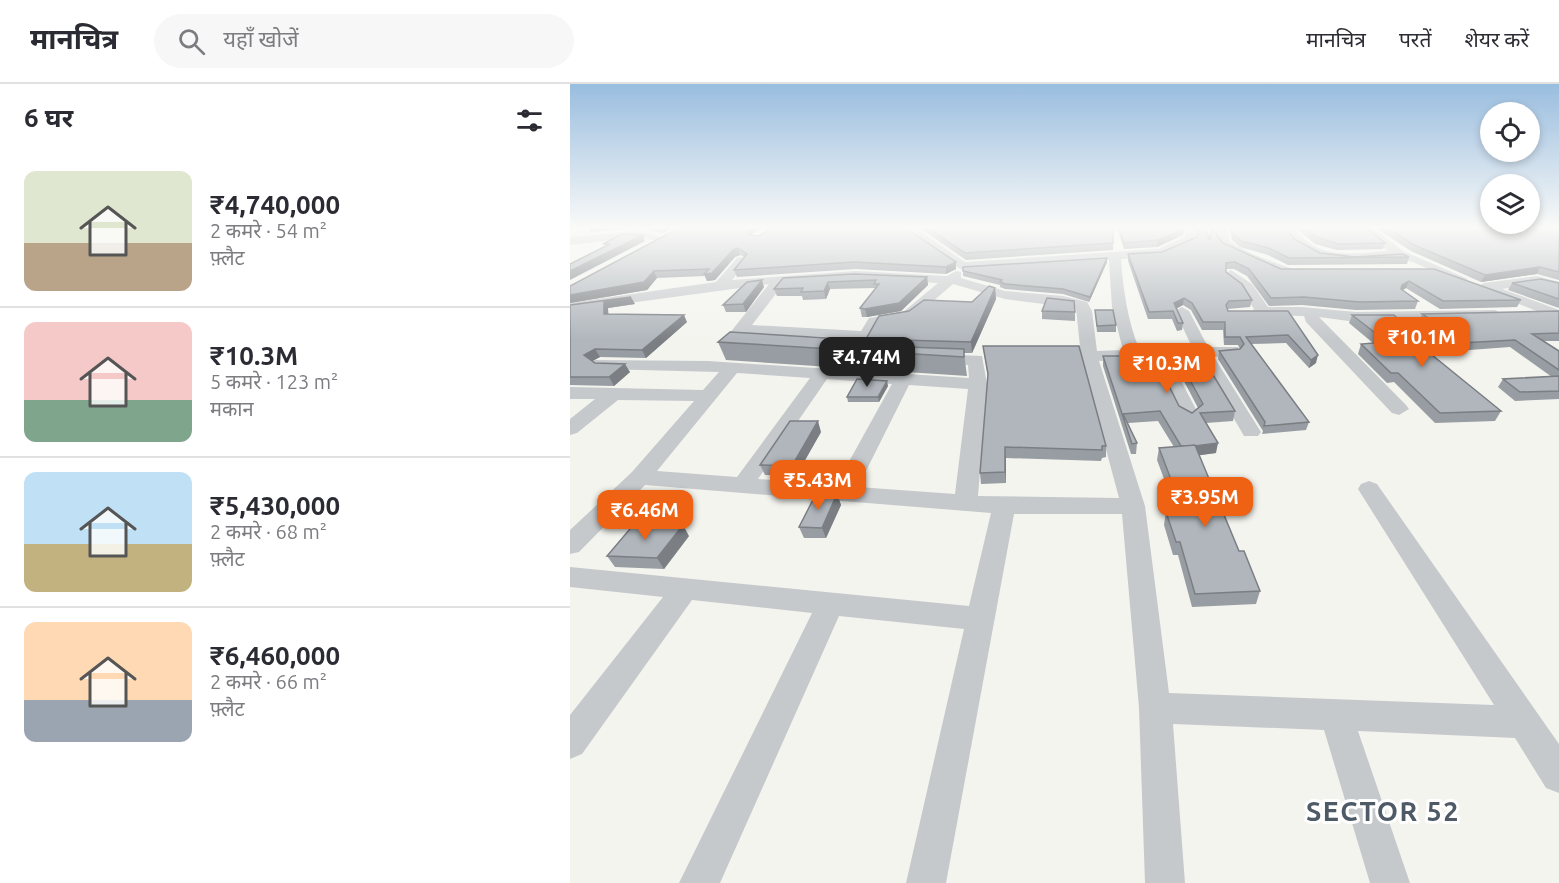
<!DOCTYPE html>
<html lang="hi">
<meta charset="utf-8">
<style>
:root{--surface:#fff;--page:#f7f7f7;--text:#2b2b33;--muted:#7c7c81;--line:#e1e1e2;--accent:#ef6214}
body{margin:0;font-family:Ubuntu,"Noto Sans Devanagari",sans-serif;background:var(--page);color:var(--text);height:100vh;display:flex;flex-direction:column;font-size:22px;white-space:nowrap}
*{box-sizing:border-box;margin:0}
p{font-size:20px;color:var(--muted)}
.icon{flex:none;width:33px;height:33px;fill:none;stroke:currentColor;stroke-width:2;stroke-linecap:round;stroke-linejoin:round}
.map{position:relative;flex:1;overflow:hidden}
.details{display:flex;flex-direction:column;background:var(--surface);width:570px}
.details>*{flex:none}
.controls{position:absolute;left:910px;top:18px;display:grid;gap:12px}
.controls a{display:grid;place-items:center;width:60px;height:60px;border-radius:50%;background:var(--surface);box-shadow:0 3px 9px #0003;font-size:30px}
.price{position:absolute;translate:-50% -51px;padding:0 14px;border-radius:12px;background:var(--accent);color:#fff;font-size:20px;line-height:39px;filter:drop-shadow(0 2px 3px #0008)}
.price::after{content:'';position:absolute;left:50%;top:36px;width:18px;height:14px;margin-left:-9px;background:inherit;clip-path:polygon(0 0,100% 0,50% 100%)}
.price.current{background:#222;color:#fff}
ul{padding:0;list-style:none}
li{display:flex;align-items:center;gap:18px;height:150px;padding:0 24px}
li+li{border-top:2px solid var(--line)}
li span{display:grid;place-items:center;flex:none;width:168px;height:120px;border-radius:12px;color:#555}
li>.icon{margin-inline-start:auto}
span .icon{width:72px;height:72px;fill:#fffc;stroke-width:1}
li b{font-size:26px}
h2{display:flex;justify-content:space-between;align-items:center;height:72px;padding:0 24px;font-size:26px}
header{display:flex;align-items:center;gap:36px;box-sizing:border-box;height:84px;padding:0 30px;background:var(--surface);border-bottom:2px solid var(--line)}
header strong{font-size:28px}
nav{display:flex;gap:33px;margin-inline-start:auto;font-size:21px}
.search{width:420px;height:54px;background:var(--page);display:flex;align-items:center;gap:15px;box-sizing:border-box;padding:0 21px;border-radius:33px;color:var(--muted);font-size:22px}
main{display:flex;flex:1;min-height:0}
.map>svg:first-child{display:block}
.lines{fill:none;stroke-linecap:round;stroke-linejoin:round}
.minor{fill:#c6c9cc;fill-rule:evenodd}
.wall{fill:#979da2}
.shaded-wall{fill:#7b7f84}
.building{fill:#b0b6bc;stroke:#7b7f84;stroke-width:1.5}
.labels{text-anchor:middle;stroke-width:6;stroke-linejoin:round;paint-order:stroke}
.near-district-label{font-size:27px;font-weight:bold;letter-spacing:1.5px;fill:#4f5a67;stroke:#fff}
</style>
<header>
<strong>मानचित्र</strong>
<div class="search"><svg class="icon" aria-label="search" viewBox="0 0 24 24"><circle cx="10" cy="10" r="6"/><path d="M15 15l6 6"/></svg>यहाँ खोजें</div>
<nav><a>मानचित्र</a><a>परतें</a><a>शेयर करें</a></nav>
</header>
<main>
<section class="details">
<h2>6 घर<svg class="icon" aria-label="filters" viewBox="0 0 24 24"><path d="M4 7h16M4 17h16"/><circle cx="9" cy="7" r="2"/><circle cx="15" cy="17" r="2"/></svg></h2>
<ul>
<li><span style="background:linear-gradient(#dfe7d0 60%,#b9a48a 0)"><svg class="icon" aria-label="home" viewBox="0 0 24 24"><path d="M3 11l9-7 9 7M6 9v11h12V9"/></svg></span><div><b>₹4,740,000</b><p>2 कमरे · 54 m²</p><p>फ़्लैट</p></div></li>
<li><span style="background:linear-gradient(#f6c9c9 65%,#7fa58c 0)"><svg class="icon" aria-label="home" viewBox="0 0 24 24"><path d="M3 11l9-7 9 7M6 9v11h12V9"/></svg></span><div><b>₹10.3M</b><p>5 कमरे · 123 m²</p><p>मकान</p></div></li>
<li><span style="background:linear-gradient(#bfe0f5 60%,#c2b280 0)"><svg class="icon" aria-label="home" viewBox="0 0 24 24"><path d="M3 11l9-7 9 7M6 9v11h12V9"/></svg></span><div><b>₹5,430,000</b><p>2 कमरे · 68 m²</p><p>फ़्लैट</p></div></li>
<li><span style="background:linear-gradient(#ffd9b3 65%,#9aa5b1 0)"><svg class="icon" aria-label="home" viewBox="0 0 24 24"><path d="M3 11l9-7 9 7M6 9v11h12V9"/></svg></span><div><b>₹6,460,000</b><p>2 कमरे · 66 m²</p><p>फ़्लैट</p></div></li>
</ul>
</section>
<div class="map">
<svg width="989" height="799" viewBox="0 0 989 799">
<rect width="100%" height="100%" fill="#f4f4ef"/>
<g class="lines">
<g class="minor">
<path d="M323,144L350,147L395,178L588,165L615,153L616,144H626L625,157L590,173L551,175C553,206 558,237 569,265L622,263L605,227L612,223L619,227L638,263H668L670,267L668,271L644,273L691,348L688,352H674L628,273L599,274L629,331L619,337L609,331L582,275L529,277L575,422L599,609L924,621L788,405L791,400L799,397L807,400L989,660V709L976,704L945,654L788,647L840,799H800L754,646L603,640L615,799H575L569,624L552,430H444L376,799H336L394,545L269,532L150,799H109L242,529L122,516L12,670L0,675V631L93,513L0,503V483L399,522L421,429L75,401L9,468L0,470V446L62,388L124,317L48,316L7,349L0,351V335L25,315H0V303L133,306L149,288L30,285L21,280L24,276L138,277L399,294L398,281L366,280L358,275L366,270L412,272L417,300L408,412L549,414L511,272L506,224L435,215L383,200L341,236L310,241L295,268L312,270L314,274L306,279L283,277L278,269L286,254L176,250L171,256H159L157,253L159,250L199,200L0,227V219L146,198L167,174L171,173L177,177L162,196L286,187L377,192L386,187L391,188V194L435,207L493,212L517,218L522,227L527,267L553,266L542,223L539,176L392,186L342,151ZM286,195L368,199L332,229L299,234L291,247L182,241L214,199ZM167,289L240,294L167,393L87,387ZM257,295L322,300L266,401L188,395ZM339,301L398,305L385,410L288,403Z"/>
<path d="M646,144H657L660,158L682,170L733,189L726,193C703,188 666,178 650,160Z"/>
<path d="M712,144H724C747,176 782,170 818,167L790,144H803L833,167L898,195L891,199L886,198C870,191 842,175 826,174C779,171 745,192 712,144Z"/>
<path d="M68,147L100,155L94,158L68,153L0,161V153Z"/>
<path d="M661,186L682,200L698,223H732L786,228L925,226L932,230L925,234L840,236L880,261L882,265L874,270L849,258L821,237L786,238L749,233L836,321L839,325L829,331L822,329L736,238L734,232L684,231L682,228L684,225L672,206L654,190Z"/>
<path d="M967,192L989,198V206L967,200L932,205L989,226V236L907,203L914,199Z"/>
</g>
</g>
<g class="wall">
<path d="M76,144H102L92,149L77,146Z"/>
<path d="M340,144H543V166L396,176L351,145Z"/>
<path d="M547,144H614L613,151L587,163L554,165Z"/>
<path d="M640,144H646L647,152L653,159L711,185H864L951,216L947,223L870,225L836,204L833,206L848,217L845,225L786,226L732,221L699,222L677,192L664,185H656V188L682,216L680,223L658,225V227H718L746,279L739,284L716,259L681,260L739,338L736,346L692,350L693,347L648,275L649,267L670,265L668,261H654L653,246H632L621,226L613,221L606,225L613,239L612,246L607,247L602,235H578L558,177V170L592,168L627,153L640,154Z"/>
<path d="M659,144H716L724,155L750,169L785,173H839L837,180L718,181L698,171L670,163L662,156Z"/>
<path d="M726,144H797L815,159L813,165L767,166L745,160Z"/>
<path d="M806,144H989V196L967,190L911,198L841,167Z"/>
<path d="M182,150V151L386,178V185L376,190L286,185L167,193L164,186L174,173L170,171L165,173L145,196L137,197L135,192L87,194L77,206L0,219V202Z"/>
<path d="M537,174V178L519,218L493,210L435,205L430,203V201L393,192V183Z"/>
<path d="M357,193L358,201L331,227L297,233H292L290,224L305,205V204L260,205L256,215L233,216L232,212H207L204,205L213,194Z"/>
<path d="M942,199H989V224L938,206Z"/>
<path d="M194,203L176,228H156L153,221Z"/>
<path d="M425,204L426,215L402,269H394L397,292L156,276L148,258L297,262L296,255L402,218Z"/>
<path d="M65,220L38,224V230L117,238L76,274L30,273L22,277L25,279L60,288L44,302L0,301V221Z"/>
<path d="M525,226L546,241V248H527Z"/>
<path d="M472,227L505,228V237L472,235Z"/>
<path d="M989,227V257H974L989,267V315L945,317L928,303L933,295L982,293L940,263L886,267L881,259L849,238L852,230Z"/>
<path d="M782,231L842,248L840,253L931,327L925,337L865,339L824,298L817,299L788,270L791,260L803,259L779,239Z"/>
<path d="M413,262L536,362V373L532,374L531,377L436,374V399L411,400L410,389L418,293Z"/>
<path d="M604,267L665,327L663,337L636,339L646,369L629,371L669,467L690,507L686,520L622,523L608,471H603L594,441L596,428L606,427L587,376L589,364L604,363L588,337L558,339L567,359L566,370H561L533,282V272H560V269L609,322L622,329L628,324L603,276Z"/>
<path d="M318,302L309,318H278L277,313Z"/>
<path d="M251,348L226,392L195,391L190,381Z"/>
<path d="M267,410L271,421L256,454H234L229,443Z"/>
<path d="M119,452L94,485L45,483L37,472Z"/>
</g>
<g class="shaded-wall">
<path d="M19,144H60L21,148Z"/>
<path d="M90,144H102L92,149Z"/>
<path d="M180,144H192L182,150L181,158L179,151Z"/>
<path d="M614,144L613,151L587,163L588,156Z"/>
<path d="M73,151L75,157L0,196V187Z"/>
<path d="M168,164L170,171L165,173L145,196L137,197L134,190L163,166Z"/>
<path d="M537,174V178L519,218L520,213Z"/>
<path d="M386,178V185L376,190V183Z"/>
<path d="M970,183L967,190L911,198L915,191Z"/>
<path d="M84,187L87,194L77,206L0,219V211Z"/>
<path d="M357,193L358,201L331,227L297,233L295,225Z"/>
<path d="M192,196L194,203L176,228L173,220Z"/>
<path d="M839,197L836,204L829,208L832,201Z"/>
<path d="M258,198L260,205L256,215L254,207Z"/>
<path d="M425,204L426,215L402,269L401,258Z"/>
<path d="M61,213L65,220L38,224L39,238L34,230V217Z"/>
<path d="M614,214L613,221L603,226L604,219Z"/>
<path d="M114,231L117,238L76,274L72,266Z"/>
<path d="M25,265L30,273L19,279L14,271Z"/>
<path d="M748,271L746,279L739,284L741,276Z"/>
<path d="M55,280L60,288L44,302L39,293Z"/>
<path d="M317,297L318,302L309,318L308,313Z"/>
<path d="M248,337L251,348L226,392L222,382Z"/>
<path d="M648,359L646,369L610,374L612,364Z"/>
<path d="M435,363L436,374V399L435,388Z"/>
<path d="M267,410L271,421L256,454L252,444Z"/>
<path d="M113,441L119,452L94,485L87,474Z"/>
</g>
<g class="building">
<path d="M109,144H180L179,151L189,152L202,144H332L340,147L386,178L376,183L284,178L164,186L177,170L168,164L163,166L142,189L134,190L139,185L84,187L74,198L0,211V202Z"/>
<path d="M357,144H543V159L395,169Z"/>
<path d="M549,144H614V145L588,156L554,159Z"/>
<path d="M628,144H635L640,156L641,144H646L647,152L653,159L711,185H864L951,216L873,217L839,197L832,201L831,205L848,217L789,218L734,213L701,214L679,185L665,178L656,179V188L672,200L682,216L659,217L656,221L658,227H718L748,271L741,276L718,251L676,253L739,338L694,342L695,338L649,267L670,265L674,260L670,253H655V238H633L622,219L614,214L604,219L613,239H608L603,227L579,228L558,170L592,168L627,153Z"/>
<path d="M662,144H716L724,155L750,169L785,173L832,170L839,173L719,174L699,164L671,157L663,149Z"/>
<path d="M735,144H797L815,159L769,160L746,153Z"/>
<path d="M818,144H989V188L970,183L915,191L844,161Z"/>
<path d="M52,150L73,151L0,187V180L40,160H33Z"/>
<path d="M537,174L520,213L493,205L435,200L430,198L432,196L393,187V183Z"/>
<path d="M284,190L357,193L329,219L295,225L290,224L309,200H304L306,196L258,198L254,207L231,208L233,204L204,205L213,194Z"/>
<path d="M971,195L989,199V215L942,199Z"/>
<path d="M192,196L173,220L153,221L177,198Z"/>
<path d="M419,202L425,204L401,258L296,255L309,232L339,227L354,216L402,218Z"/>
<path d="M61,213L34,217V230L114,231L72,266L25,265L14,271L25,279L55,280L39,293H0V221Z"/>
<path d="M477,214L504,217L505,228L472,227Z"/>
<path d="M525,226H543L546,241L527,242Z"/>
<path d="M989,227V249L962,250L989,267V286L945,256L890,259L885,251L852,230Z"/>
<path d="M782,231H824L842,248L835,249L931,327L870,329L828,289H821L791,260L817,258Z"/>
<path d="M160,248L273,255L278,261L394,265V273L148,258Z"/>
<path d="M413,262H509L536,362H532V366L435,363V388L410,389L418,290Z"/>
<path d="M628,266L665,327L630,329L648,359L625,362H611L590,327L553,330L567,359L562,360L533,272H562L560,269L582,268L609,322L622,329L633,320L604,267Z"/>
<path d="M989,292V307L950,308L933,295Z"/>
<path d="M287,295L317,297L308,313H277Z"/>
<path d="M220,337H248L222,382L190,381Z"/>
<path d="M625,361L669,467H674L690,507L625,510L610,458H606L596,428L613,427L589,364Z"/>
<path d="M246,410H267L252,444L229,443Z"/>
<path d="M65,439L113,441L87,474L37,472Z"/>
</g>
<linearGradient id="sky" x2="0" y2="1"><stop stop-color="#99bddf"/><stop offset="0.56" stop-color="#fafaf8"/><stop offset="1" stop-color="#fafaf8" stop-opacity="0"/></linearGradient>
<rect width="989" height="256" fill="url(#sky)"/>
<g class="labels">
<g class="near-district-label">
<text x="813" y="737">SECTOR 52</text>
</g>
</g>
</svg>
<div class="controls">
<a><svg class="icon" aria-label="locate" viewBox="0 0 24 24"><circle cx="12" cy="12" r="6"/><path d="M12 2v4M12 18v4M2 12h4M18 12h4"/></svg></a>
<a><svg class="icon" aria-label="layers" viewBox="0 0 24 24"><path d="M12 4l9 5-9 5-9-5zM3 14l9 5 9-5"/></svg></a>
</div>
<b class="price" style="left:852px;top:284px">₹10.1M</b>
<b class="price current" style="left:297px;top:304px">₹4.74M</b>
<b class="price" style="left:597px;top:310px">₹10.3M</b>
<b class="price" style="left:248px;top:427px">₹5.43M</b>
<b class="price" style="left:635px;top:444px">₹3.95M</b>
<b class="price" style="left:75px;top:457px">₹6.46M</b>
</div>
</main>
